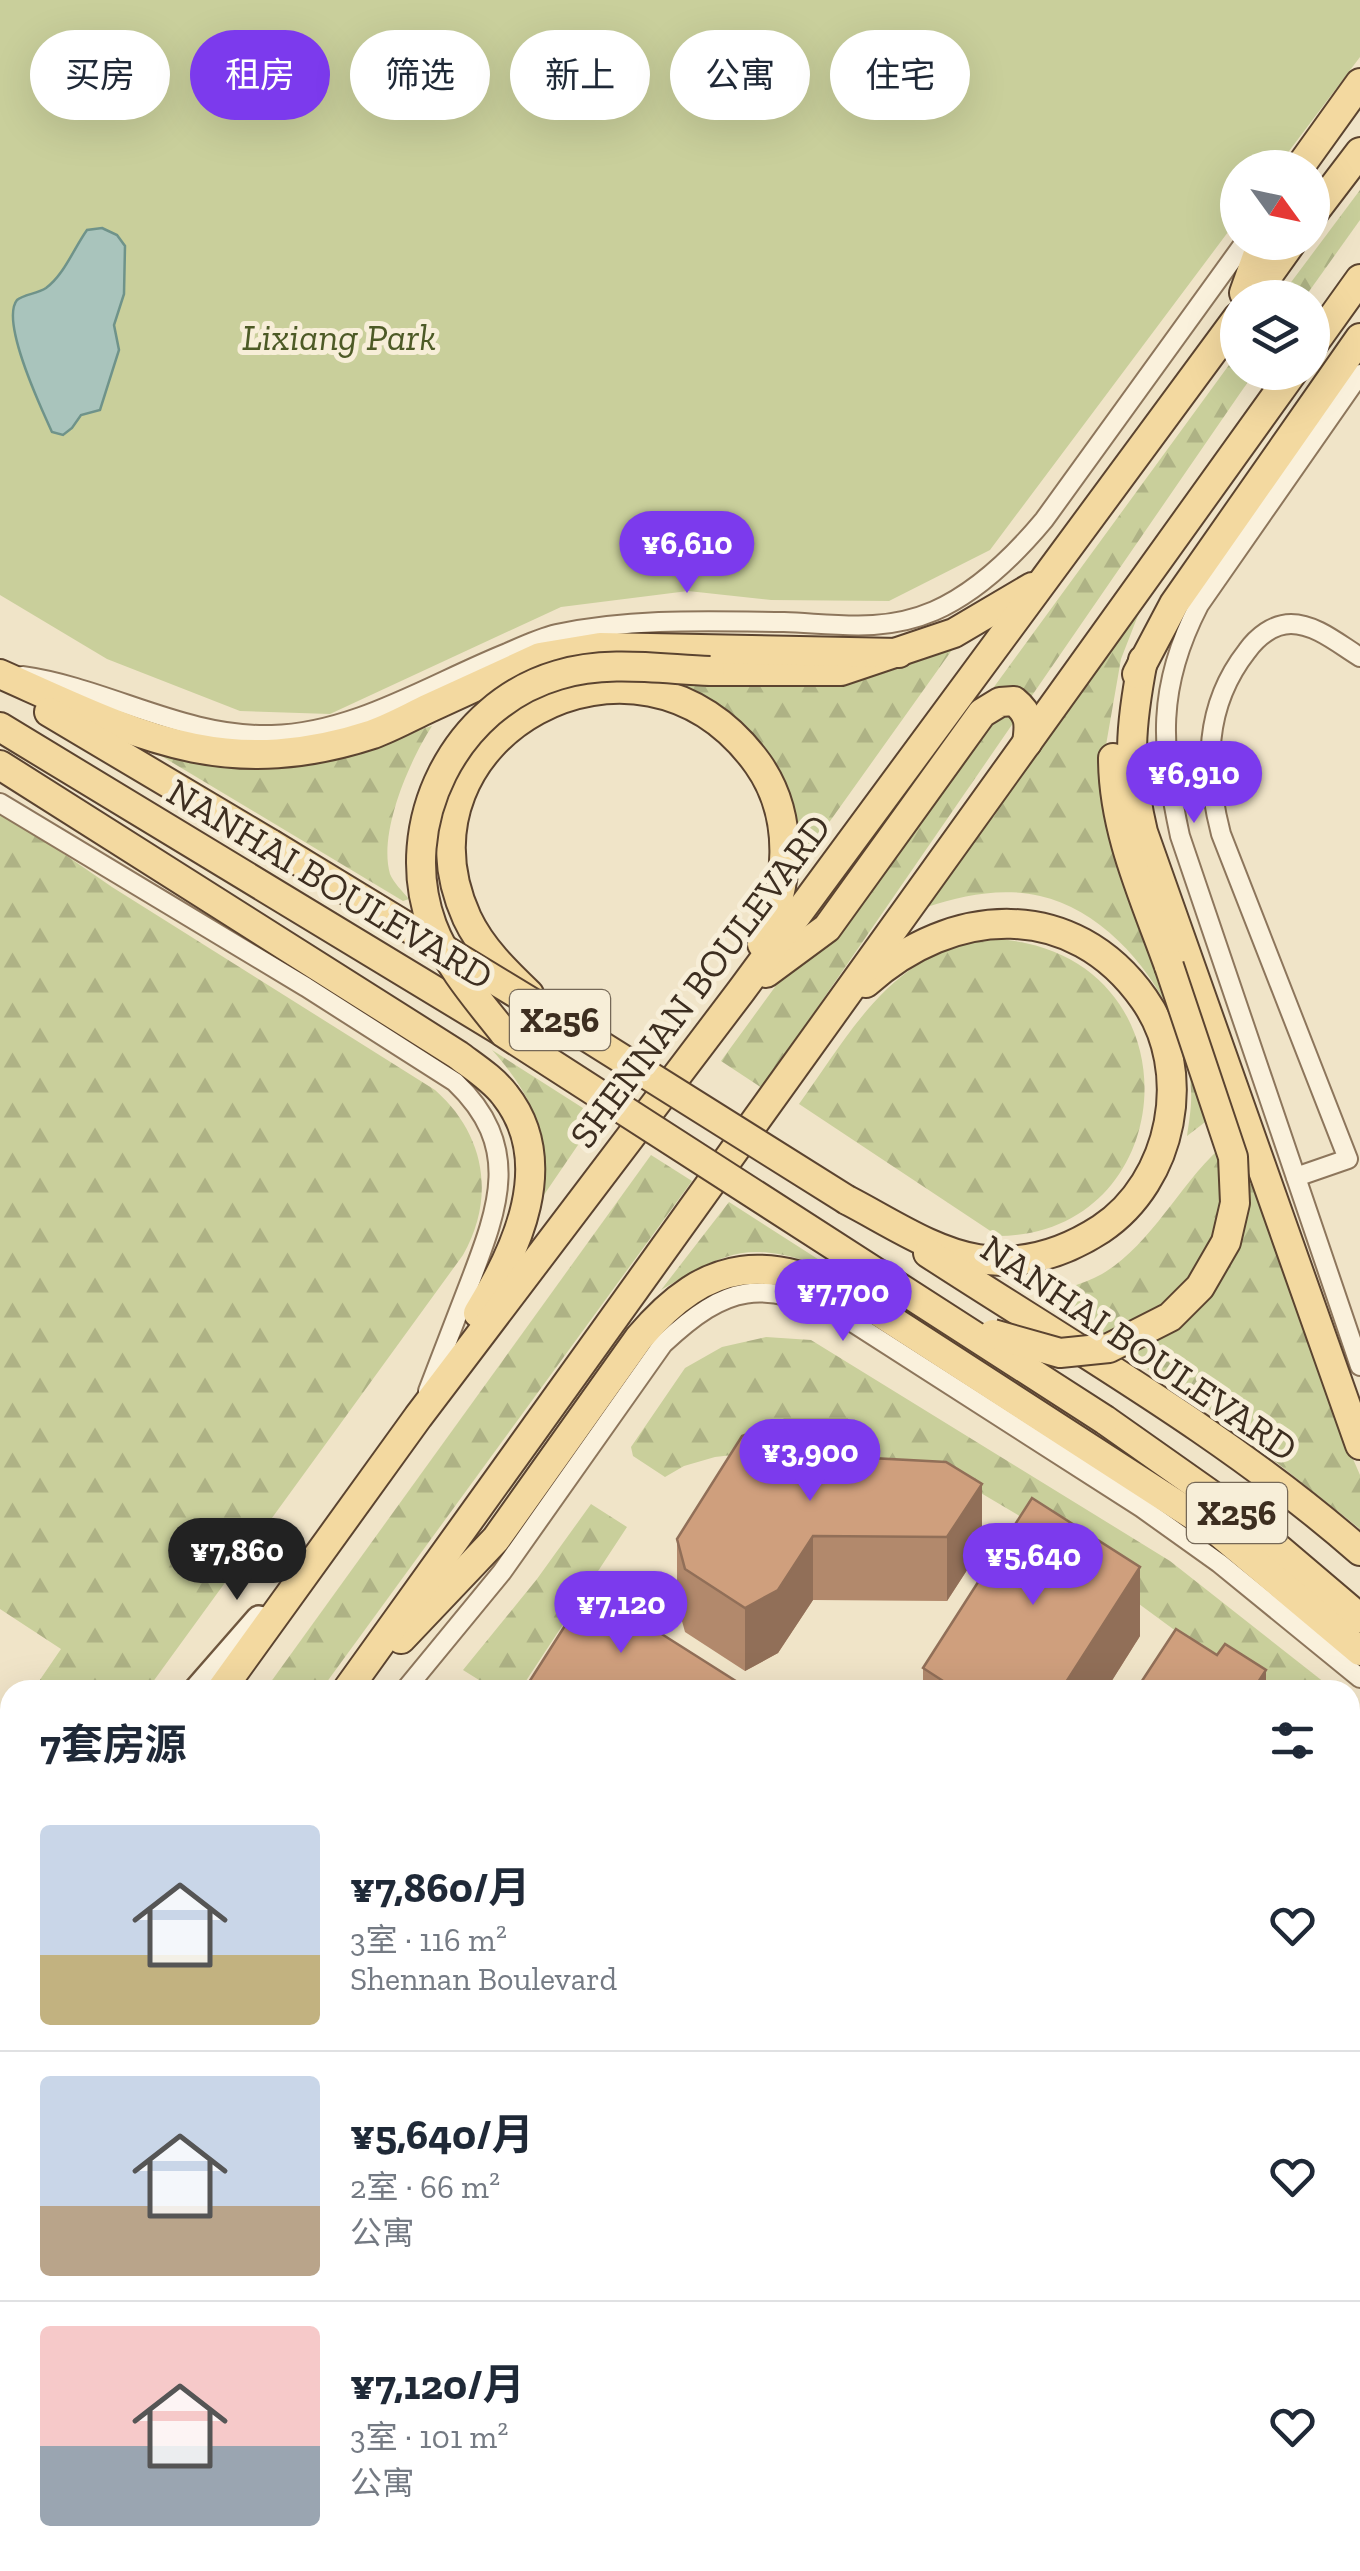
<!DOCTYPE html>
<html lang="zh">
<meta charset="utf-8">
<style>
:root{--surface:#fff;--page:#f6f6f7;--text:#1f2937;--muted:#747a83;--line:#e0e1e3;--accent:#7c3aed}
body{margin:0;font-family:"Zilla Slab","Noto Sans SC",serif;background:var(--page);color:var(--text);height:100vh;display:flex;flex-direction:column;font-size:38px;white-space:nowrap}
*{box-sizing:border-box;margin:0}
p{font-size:32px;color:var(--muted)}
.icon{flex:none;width:55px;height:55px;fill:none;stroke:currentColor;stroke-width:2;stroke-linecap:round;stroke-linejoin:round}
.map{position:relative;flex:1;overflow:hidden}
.drawer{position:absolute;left:0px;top:1680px;width:1360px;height:892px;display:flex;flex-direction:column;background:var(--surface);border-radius:30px 30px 0 0;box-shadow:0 10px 40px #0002}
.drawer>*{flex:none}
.guide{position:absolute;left:30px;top:30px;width:1300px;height:90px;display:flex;gap:20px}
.needle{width:65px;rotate:123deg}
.fabs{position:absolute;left:1220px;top:150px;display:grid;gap:20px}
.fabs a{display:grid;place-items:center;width:110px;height:110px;border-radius:50%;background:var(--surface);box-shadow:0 10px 40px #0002;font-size:50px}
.price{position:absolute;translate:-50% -85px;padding:0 22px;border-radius:35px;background:var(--accent);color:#fff;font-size:32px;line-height:65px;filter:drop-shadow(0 2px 5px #0008)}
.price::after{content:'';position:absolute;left:50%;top:60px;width:30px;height:22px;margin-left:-15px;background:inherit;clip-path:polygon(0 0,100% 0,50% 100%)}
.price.selected{background:#222;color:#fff}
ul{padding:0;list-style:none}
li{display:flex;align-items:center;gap:30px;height:250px;padding:0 40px}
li+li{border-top:2px solid var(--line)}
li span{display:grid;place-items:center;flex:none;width:280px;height:200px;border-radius:10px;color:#555}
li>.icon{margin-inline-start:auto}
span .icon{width:120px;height:120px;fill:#fffc;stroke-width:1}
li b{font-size:42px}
h2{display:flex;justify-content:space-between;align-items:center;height:120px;padding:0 40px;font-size:42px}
.chip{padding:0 35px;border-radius:45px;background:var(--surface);box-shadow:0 10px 40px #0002;font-size:35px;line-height:90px}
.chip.selected{background:var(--accent);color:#fff}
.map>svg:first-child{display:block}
.forest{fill:url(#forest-firs)}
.park{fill:#c9cf9b}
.water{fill:#a9c4bc;stroke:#6f938a;stroke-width:2.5}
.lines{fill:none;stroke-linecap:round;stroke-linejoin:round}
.street-casing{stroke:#8d765c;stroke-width:22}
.secondary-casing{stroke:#6f573f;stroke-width:30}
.primary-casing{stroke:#5b4430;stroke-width:32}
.street{stroke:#faf1dc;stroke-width:18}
.secondary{stroke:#faf1dc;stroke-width:25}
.primary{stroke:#f3d9a0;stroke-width:28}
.primary-bridge-casing{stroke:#5b4430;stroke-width:32;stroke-linecap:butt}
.primary-bridge{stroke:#f3d9a0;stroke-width:28}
.wall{fill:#b2896c}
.shaded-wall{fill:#916f58}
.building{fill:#cf9f7d;stroke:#916f58;stroke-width:2.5}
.labels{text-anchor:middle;stroke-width:10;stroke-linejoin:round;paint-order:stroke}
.shield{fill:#f7eed8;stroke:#756857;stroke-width:2.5}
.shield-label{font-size:35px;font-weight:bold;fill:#3d2e20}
.park-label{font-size:38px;font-style:italic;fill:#4d5a26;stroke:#f7eed8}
.street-label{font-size:38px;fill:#3d2e20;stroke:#f7eed8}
</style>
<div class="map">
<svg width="1360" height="2571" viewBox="0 0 1360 2571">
<defs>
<pattern id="forest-firs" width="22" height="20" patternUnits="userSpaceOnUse" patternTransform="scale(2.5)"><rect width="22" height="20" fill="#c9cf9b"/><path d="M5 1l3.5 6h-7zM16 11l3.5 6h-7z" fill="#aeb285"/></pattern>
</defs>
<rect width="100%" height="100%" fill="#f0e4c8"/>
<g class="forest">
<path d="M1360,190V220L1305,297H1280Z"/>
<path d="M1237,354L1238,372L1254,373L762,1088L721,1061Z"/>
<path d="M1144,600L1121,659L1102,768L1209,1119L1187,1136C1189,1122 1192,1105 1191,1090C1187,1010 1120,914 1040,896C1002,887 963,895 927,907Z"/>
<path d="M962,636L793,873C787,844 776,773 763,751C740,711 698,690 657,675Z"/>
<path d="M432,726C410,760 378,832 390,874C393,882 403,892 409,899L403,901L158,754L173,749C206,755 240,765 274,767C330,770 380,740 432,726Z"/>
<path d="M0,810L112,887L435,1090C485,1134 496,1197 463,1255L147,1690H33L61,1649L0,1609Z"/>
<path d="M997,939C1201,953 1186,1235 998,1236L799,1104C853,1029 895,946 997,939Z"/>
<path d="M492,1050L597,1117L533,1211C536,1191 545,1167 543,1148C538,1109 517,1078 492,1050Z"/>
<path d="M1219,1149L1256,1190L1340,1429L1360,1475V1529L1213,1412L1036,1297C1058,1291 1081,1285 1102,1274C1151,1245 1178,1187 1219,1149Z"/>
<path d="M651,1155L692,1181L321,1690H265Z"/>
<path d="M729,1202L835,1270C750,1242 737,1245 661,1290Z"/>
<path d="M766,1337L811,1340L1170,1561L1334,1690H1256L1018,1515L947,1473L750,1453L715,1457L684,1466L665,1477L633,1456L631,1447L685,1368L722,1347Z"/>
<path d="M591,1504L627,1527L520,1690H495L463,1670L537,1579Z"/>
<path d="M1350,1704L1360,1712V1786L1350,1776Z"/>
<path d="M10,1721V1877L0,1890V1735Z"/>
<path d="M10,2039V2124L0,2138V2053Z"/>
</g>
<g class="park">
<path d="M0,0H1360V57L1277,167L1238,168L1237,220L990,550L889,601L771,600L688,591L561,607L330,714L240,711L107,659L0,595Z"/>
<path d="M10,2278V2415L0,2430V2292Z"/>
</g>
<path class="water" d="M102,228L117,235L125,246L124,294L114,325L119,350L100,410L81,415L72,428L63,435L52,432C41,408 0,321 17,300C24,294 37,294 46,288C64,275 74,248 87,230Z"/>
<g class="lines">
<defs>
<g id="street">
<path d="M1360,374L1199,605C1156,688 1161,747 1180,836L1360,1366"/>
<path d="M22,676C108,688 184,738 272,735C355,733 432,683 507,653C523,646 540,638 557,634C632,618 707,621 784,622C836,624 883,633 934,611C977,592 1014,556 1044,520L1245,242"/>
<path d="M0,803L306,987L455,1082C522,1146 499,1206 470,1282C456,1318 442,1355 428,1391"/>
<path d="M1296,1177L1348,1159L1221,834C1204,769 1204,706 1247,651C1257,637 1273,624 1291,624C1316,624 1340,645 1360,657"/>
<path d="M405,1690L502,1572L663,1344C728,1283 761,1280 841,1315L1142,1508L1219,1563L1360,1678"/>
</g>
<g id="secondary">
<path d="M197,1690L259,1619"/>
<path d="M1350,2000L1360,1984"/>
<path d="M0,2242L10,2228"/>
<path d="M985,2571L991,2562"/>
</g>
<g id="primary">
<path d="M1299,168L1360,83"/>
<path d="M1312,215L1360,152"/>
<path d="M1244,293L1262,242"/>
<path d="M1252,298L1292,242"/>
<path d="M1312,346L1360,279"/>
<path d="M1143,660C1130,727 1127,765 1143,832L1360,1445"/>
<path d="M710,671H841L954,633L1032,587"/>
<path d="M0,674C135,734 223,783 373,734C392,727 410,717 429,708C466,691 503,674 540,657L600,647L899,653"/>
<path d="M1137,674L1174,604L1360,338"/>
<path d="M49,712L271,844"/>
<path d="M0,727L503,1032"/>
<path d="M1113,758C1113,831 1145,899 1169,966"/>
<path d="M0,765L458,1055C474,1067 493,1079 505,1095C558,1162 517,1250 478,1313"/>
<path d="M766,973L827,928L982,713L1000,702L1014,701C1030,714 1030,723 1027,743"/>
<path d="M529,994C506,972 481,948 467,918C385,737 638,596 758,764C796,818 789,887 762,944"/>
<path d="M847,1200C888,1221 933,1252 978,1259C1022,1266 1064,1253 1101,1229C1173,1181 1195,1071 1144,999C1073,898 952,905 866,983"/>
<path d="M928,1253C1074,1348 1229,1436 1360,1551"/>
<path d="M1105,1420L1234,1511L1360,1618"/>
<path d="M401,1639L496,1539L639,1338C709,1255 768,1254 862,1301L1216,1530L1360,1651"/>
<path d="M221,1690L418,1417L741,991L1238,317"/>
<path d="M347,1690L1293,372"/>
<path d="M0,1948L10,1939"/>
<path d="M0,2001L10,1986"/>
<path d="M0,2181L10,2167"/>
</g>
</defs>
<use href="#street" class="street-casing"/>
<use href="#secondary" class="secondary-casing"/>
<use href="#primary" class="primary-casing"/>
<use href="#street" class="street"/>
<use href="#secondary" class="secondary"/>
<use href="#primary" class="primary"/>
<defs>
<g id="primary-bridge">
<path d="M710,671C660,669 607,660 558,675C455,705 395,824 432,925C447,965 478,1000 504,1033L1105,1420"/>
<path d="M271,844L557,1018L847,1200"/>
<path d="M993,1334L1060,1353L1109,1348L1170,1317L1200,1287L1226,1242L1235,1203L1233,1157L1169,966"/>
</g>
</defs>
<use href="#primary-bridge" class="primary-bridge-casing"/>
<use href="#primary-bridge" class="primary-bridge"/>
</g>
<g class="wall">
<path d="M858,1457L982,1547L947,1601L813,1600L778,1653L745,1671L685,1632L677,1603V1539Z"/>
<path d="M1140,1636L1106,1690H923V1668Z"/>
<path d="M1350,2131L1360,2137V2268L1350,2262Z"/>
<path d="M1360,2454V2494L1355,2491V2462Z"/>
<path d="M831,2562H874L868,2571H857L853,2568L851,2571H844Z"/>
</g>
<g class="shaded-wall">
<path d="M982,1484V1547L947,1601V1537Z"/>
<path d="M813,1536V1600L778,1653L745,1671V1608Z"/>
<path d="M1140,1567V1636L1106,1690H1061Z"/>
<path d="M1266,1670V1690H1253Z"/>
<path d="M163,2562H181L173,2571H156Z"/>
<path d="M363,2562H383L377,2571H357Z"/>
<path d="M477,2562H497L491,2571H472Z"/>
<path d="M865,2562H874L868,2571H865Z"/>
<path d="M1124,2562H1157L1152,2571H1118Z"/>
<path d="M1267,2562H1280L1274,2571H1262Z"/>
</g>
<g class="building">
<path d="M784,1420H847L858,1449L853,1457L946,1462L982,1484L947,1537L813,1536L778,1590L745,1608L685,1569L677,1539L742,1436Z"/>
<path d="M1032,1498L1140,1567L1061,1690H957L923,1668Z"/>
<path d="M589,1588L750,1690H524Z"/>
<path d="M1176,1629L1217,1655L1225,1644L1266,1670L1253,1690H1136Z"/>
<path d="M1350,2131L1360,2137V2216L1350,2210Z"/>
<path d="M10,2463V2562H163L156,2571H0V2477Z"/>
<path d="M323,2562H363L357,2571H318Z"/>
<path d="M432,2562H477L472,2571H426Z"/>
<path d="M539,2562H574L581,2568L578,2571H533Z"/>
<path d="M1058,2562H1124L1118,2571H1052Z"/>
<path d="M1175,2562H1267L1262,2571H1170Z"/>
<path d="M1302,2562H1315L1329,2571H1297Z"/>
<path d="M1344,2563L1356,2571H1339Z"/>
</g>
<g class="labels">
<g class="shield">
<rect x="510" y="990" width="100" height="60" rx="8"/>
<rect x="1187" y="1483" width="100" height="60" rx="8"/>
</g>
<g class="shield-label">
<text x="560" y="1032">X256</text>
<text x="1237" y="1525">X256</text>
</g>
<g class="park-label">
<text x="339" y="350">Lixiang Park</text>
</g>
<g class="street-label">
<text transform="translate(330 884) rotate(31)" y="13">NANHAI BOULEVARD</text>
<text transform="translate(700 981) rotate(-53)" y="13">SHENNAN BOULEVARD</text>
<text transform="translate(1139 1348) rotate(34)" y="13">NANHAI BOULEVARD</text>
</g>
</g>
</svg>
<div class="fabs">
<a><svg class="needle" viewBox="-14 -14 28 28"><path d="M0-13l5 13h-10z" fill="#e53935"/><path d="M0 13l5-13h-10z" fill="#747a83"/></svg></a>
<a><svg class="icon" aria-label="layers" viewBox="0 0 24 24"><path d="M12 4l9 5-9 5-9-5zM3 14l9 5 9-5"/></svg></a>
</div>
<b class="price" style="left:687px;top:596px">¥6,610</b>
<b class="price" style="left:1194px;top:826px">¥6,910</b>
<b class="price" style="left:843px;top:1344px">¥7,700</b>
<b class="price" style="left:810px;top:1504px">¥3,900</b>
<b class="price selected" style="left:237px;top:1603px">¥7,860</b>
<b class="price" style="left:1033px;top:1608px">¥5,640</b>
<b class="price" style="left:621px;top:1656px">¥7,120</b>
<div class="guide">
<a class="chip">买房</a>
<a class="chip selected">租房</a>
<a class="chip">筛选</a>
<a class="chip">新上</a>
<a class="chip">公寓</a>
<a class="chip">住宅</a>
</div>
<section class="drawer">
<h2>7套房源<svg class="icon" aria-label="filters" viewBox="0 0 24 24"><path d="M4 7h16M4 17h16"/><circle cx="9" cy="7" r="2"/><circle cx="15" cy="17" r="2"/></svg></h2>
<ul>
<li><span style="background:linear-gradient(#c9d6e8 65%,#c2b280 0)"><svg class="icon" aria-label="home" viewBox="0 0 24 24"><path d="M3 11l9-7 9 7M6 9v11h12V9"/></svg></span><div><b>¥7,860/月</b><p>3室 · 116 m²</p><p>Shennan Boulevard</p></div><svg class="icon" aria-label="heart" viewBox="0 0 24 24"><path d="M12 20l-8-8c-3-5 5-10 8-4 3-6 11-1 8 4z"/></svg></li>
<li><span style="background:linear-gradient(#c9d6e8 65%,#b9a48a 0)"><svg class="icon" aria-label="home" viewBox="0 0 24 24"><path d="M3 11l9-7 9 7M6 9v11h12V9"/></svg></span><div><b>¥5,640/月</b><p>2室 · 66 m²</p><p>公寓</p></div><svg class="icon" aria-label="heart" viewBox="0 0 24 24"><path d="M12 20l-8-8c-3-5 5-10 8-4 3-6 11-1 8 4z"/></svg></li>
<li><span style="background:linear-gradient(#f6c9c9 60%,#9aa5b1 0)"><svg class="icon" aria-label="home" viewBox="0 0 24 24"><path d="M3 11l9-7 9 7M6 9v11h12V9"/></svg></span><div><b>¥7,120/月</b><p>3室 · 101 m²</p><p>公寓</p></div><svg class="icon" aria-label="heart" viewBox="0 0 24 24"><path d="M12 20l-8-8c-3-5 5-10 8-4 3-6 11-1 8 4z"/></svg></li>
</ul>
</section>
</div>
